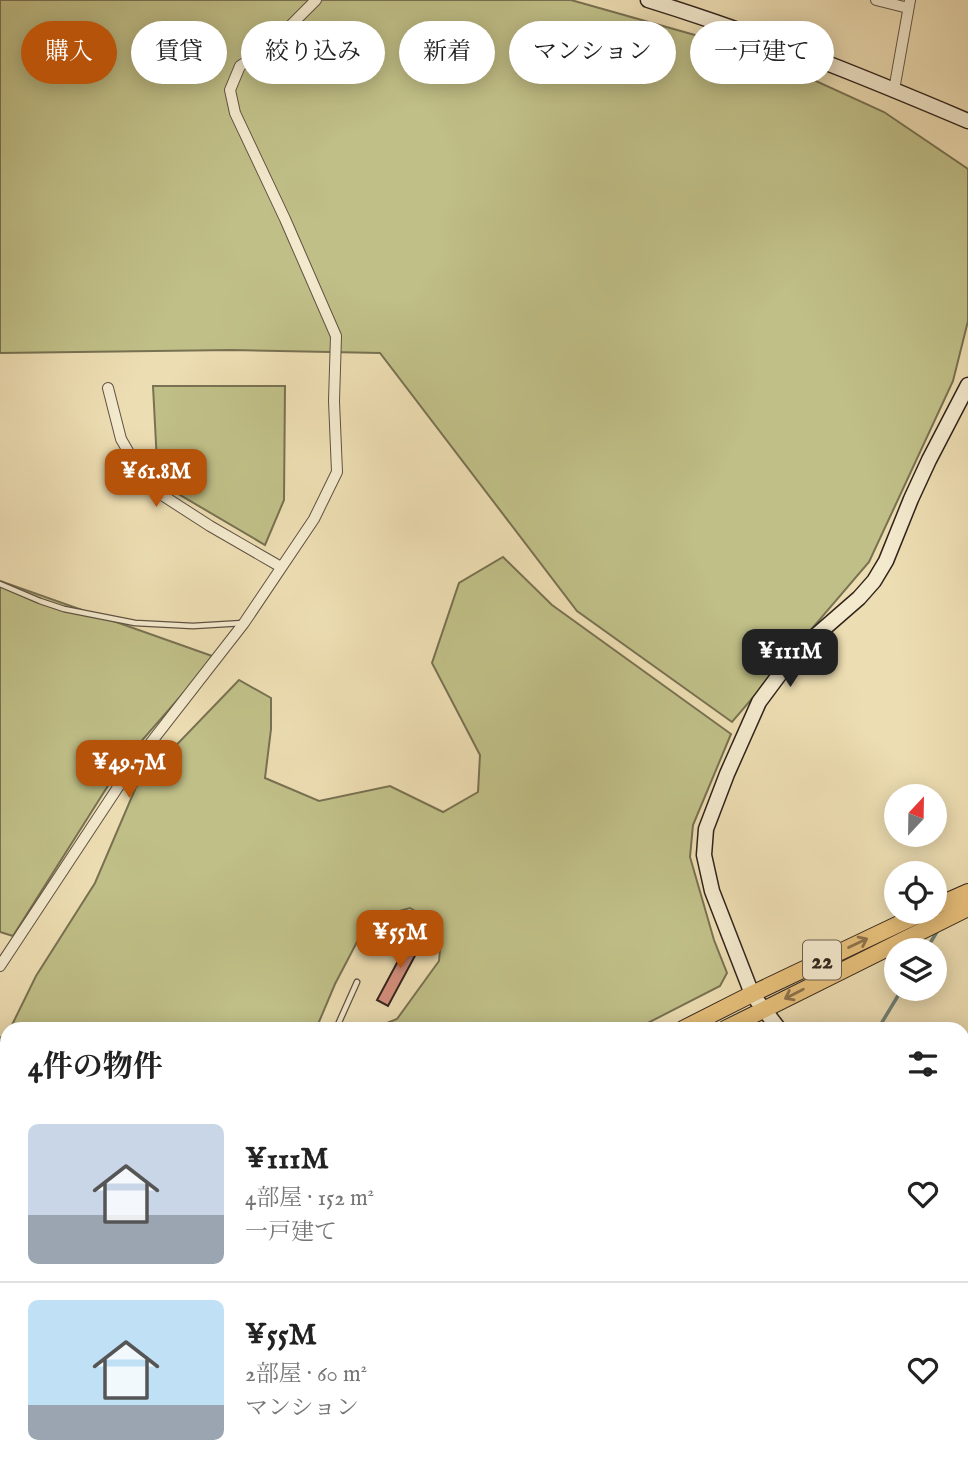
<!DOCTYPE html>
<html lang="ja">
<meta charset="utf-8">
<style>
:root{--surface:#fff;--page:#f2f2f2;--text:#222;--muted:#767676;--line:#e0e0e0;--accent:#b45309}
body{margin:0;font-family:"IM FELL English","Noto Serif JP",serif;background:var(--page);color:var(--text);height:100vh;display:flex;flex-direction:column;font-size:26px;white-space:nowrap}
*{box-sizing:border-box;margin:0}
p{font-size:23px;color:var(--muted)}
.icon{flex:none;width:38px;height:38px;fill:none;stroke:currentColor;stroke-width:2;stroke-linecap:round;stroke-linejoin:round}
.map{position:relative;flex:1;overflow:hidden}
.side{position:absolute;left:0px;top:1022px;width:970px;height:448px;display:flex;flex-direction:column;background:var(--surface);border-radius:21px 21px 0 0;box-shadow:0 4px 18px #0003}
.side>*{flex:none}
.top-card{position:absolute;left:21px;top:21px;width:928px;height:63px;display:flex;gap:14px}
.needle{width:46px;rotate:22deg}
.controls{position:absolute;left:884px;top:784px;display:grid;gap:14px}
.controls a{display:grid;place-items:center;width:63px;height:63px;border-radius:50%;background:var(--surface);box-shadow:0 4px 18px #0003;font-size:35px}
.price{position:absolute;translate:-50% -60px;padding:0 16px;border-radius:14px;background:var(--accent);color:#fff;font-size:23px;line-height:46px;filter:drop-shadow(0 2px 4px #0008)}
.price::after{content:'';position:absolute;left:50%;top:42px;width:21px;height:16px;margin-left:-10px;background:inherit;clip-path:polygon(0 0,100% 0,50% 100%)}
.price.selected{background:#222;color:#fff}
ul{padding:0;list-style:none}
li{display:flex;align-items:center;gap:21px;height:175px;padding:0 28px}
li+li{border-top:2px solid var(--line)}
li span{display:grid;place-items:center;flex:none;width:196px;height:140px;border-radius:10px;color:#555}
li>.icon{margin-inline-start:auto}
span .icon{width:84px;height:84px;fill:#fffc;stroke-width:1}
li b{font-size:30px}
h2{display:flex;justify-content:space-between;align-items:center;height:84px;padding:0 28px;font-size:30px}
.pill{padding:0 24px;border-radius:32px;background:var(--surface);box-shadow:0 4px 18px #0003;font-size:24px;line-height:63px}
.pill.selected{background:var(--accent);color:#fff}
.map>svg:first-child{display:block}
.green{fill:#c0bf87;stroke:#787152;stroke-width:2}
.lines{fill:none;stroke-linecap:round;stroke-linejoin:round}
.stream{stroke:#6f7e75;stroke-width:3.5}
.river{stroke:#99bbb0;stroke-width:21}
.building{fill:#d7907f;stroke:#31231c;stroke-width:2}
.lane-casing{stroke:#605242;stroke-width:7}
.street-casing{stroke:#605242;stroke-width:12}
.secondary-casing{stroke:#31231c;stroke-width:17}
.primary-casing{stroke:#31231c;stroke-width:18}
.lane{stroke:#f3e9cd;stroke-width:4.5}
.street{stroke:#f3e9cd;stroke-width:10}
.secondary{stroke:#f3e9cd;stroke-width:14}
.primary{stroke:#e6be79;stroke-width:16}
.oneway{stroke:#8c704a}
.labels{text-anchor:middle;stroke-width:7;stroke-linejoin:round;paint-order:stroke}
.shield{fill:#f3e9cd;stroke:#6b5e51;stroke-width:2}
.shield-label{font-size:23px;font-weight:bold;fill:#31231c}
</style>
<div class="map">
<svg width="968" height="1470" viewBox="0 0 968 1470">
<rect width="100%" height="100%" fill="#edddb2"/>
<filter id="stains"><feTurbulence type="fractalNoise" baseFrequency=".00286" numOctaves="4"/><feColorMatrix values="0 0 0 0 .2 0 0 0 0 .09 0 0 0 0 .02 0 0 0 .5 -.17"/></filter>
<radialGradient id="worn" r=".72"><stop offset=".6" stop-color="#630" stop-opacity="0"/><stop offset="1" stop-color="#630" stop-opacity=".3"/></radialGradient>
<g class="green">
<path d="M0,0H571L748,50L884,112L968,169V321L953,381L869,562L732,722L577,611L380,353L232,350L0,353Z"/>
<path d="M153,386H285L284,500L265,545L158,482Z"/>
<path d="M503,557L552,605L731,734L693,825L690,857L714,940L727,973L720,986L636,1029H372L397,1019L439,961L442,927L410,908L369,919L335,984L316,1029H10L36,976L95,883L136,787L239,680L271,698V729L265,778L319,801L390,786L443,812L478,792L480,755L432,663L459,583Z"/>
<path d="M0,581L215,657L123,762L13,936L0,932Z"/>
<path d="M7,1033V1376L3,1377L0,1368V1038Z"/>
<path d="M968,1209V1470H757L755,1463H962V1212Z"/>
</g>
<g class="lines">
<g class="stream">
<path d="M926,950L938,930"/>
<path d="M878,1029L902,989"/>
<path d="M336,1463L353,1470"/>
<path d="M143,1470L154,1463"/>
<path d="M436,1470L444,1463"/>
</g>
<path class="river" d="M15,1463L26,1470"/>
</g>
<path class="building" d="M413,933L424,939L388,1006L377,1000Z"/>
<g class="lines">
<defs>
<g id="lane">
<path d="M0,584L40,601L64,609L135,623L193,626L243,623"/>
<path d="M336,1029L357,982"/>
</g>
<g id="street">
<path d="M876,0L908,8"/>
<path d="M894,90L910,0"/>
<path d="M108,388L121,439L148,486L210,526L281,567"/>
<path d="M0,966L128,772L244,623L314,519L337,472L334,401L336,336L285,219L235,113L230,90L240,66L269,47L316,0"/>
<path d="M406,1463L408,1470"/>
</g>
<g id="secondary">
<path d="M648,0C758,34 862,76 968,121"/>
<path d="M779,1029L752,994L712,891L704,855L706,829L727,774L759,702L788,663L805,645L859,598L874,581L886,561L911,499L929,460L968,385"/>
<path d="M962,1215L968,1218"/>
<path d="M312,1470L313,1463"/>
</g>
<g id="primary">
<path d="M934,907L968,892"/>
<path d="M683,1029L752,994L924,912"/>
<path d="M725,1029L968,908"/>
<path d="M0,1427L7,1421"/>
<path d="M0,1449L7,1443"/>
</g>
</defs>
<use href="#lane" class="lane-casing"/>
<use href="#street" class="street-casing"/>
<use href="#secondary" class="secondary-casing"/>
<use href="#primary" class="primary-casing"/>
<use href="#lane" class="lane"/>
<use href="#street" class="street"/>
<use href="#secondary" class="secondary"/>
<use href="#primary" class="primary"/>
</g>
<defs><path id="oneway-shaft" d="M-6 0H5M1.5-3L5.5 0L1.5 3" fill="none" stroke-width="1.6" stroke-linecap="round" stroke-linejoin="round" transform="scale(1.75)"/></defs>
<g class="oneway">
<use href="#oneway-shaft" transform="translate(858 943) rotate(-26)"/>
<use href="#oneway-shaft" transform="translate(794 994) rotate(153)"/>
</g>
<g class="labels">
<rect class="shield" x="803" y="940.5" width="38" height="39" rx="5"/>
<g class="shield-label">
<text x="822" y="968">22</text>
</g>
</g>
<rect width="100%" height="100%" filter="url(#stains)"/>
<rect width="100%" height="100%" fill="url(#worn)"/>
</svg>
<div class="controls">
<a><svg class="needle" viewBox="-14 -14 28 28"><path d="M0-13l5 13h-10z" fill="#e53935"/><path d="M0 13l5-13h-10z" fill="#767676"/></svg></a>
<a><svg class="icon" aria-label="locate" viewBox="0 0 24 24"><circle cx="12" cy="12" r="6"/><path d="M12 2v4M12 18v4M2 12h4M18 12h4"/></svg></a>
<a><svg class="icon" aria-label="layers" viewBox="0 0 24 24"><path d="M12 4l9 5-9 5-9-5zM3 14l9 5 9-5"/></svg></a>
</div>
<b class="price" style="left:156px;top:509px">¥61.8M</b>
<b class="price selected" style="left:790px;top:689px">¥111M</b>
<b class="price" style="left:129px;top:800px">¥49.7M</b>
<b class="price" style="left:400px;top:970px">¥55M</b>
<div class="top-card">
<a class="pill selected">購入</a>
<a class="pill">賃貸</a>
<a class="pill">絞り込み</a>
<a class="pill">新着</a>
<a class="pill">マンション</a>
<a class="pill">一戸建て</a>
</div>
<section class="side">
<h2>4件の物件<svg class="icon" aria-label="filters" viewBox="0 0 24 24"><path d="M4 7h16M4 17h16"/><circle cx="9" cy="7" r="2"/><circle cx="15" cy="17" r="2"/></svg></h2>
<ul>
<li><span style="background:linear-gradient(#c9d6e8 65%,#9aa5b1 0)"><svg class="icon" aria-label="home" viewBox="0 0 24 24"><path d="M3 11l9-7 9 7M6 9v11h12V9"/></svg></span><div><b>¥111M</b><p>4部屋 · 152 m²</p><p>一戸建て</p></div><svg class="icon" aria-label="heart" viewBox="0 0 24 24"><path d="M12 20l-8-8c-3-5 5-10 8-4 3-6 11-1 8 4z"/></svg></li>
<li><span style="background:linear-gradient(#bfe0f5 75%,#9aa5b1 0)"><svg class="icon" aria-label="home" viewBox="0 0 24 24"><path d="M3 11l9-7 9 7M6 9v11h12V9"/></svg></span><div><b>¥55M</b><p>2部屋 · 60 m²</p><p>マンション</p></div><svg class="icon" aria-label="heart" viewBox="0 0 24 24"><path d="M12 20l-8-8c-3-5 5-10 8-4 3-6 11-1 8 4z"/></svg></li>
</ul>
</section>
</div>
